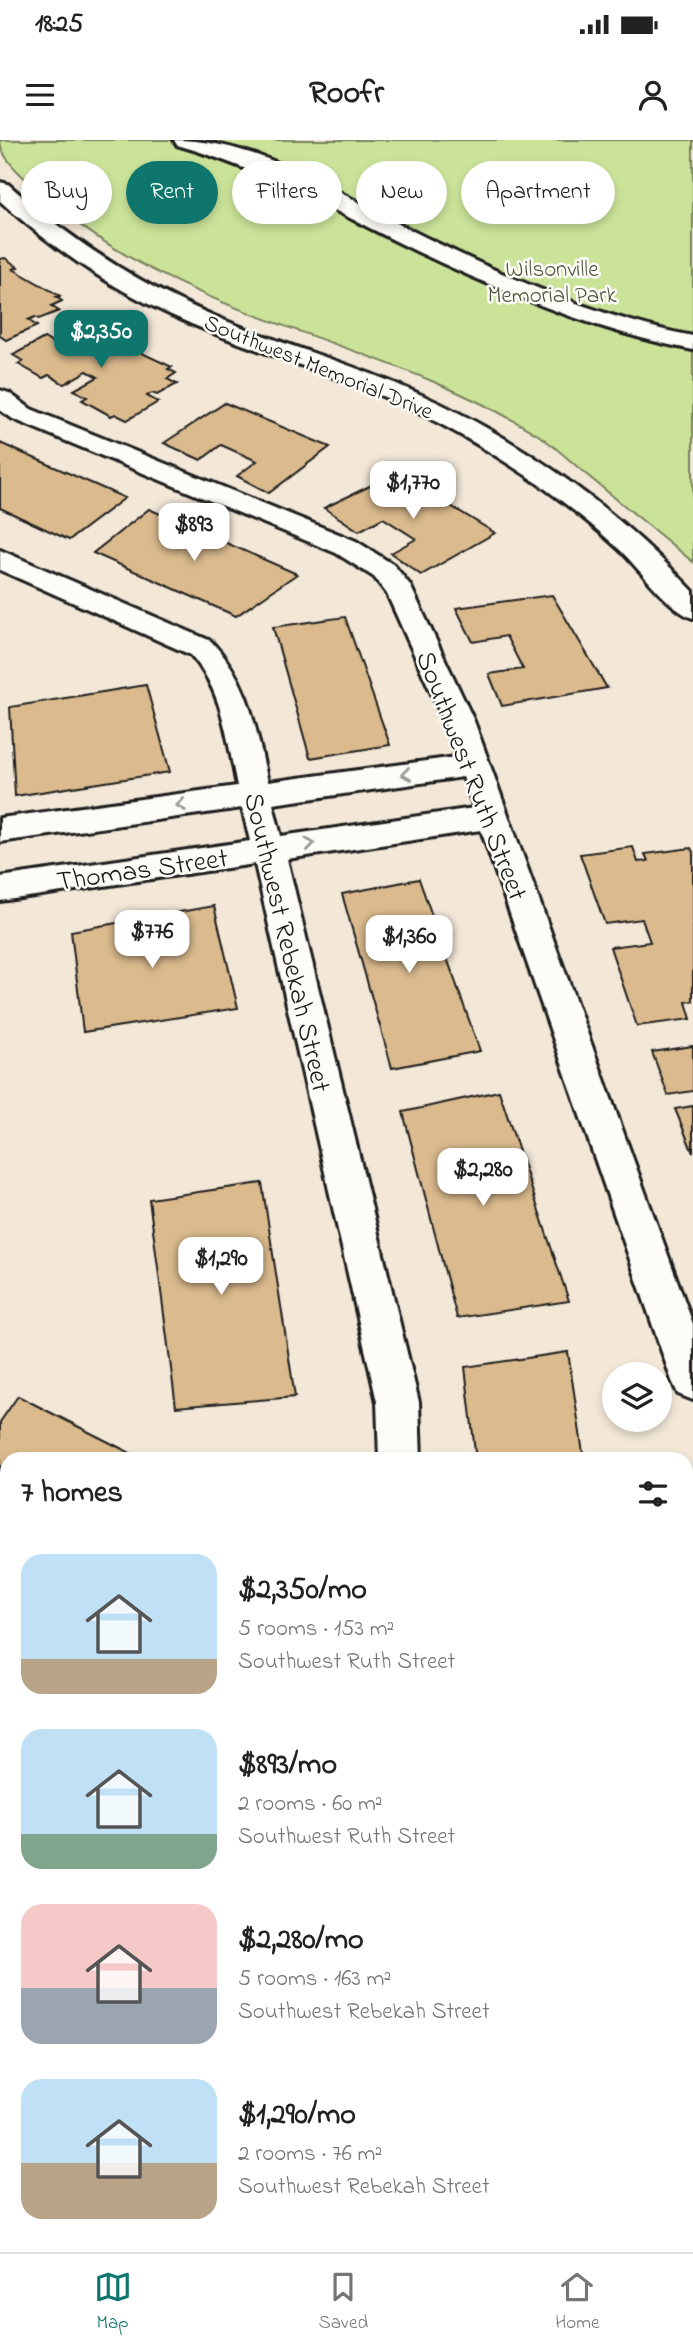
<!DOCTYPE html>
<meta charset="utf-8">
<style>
:root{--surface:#fff;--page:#f6f6f6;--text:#222;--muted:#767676;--line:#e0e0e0;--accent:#0f766e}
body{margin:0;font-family:"Indie Flower",sans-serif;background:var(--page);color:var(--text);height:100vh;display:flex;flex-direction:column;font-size:26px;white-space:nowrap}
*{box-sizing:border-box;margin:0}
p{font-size:23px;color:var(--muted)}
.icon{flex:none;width:38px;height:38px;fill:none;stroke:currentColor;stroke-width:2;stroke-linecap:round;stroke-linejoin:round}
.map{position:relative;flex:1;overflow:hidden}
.details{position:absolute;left:0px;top:1312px;width:693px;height:800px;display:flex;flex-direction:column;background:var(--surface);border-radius:21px 21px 0 0;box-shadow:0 4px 10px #0003}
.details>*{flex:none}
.guide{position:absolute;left:21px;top:21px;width:651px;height:63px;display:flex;gap:14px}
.fabs{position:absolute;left:602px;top:1222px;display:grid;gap:14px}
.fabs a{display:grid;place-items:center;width:70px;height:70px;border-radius:50%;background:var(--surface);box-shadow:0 4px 10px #0003;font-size:35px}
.price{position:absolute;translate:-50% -60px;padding:0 16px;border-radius:14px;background:#fff;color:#222;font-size:23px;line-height:46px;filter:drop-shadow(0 2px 4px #0008)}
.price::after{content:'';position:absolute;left:50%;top:42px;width:21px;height:16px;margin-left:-10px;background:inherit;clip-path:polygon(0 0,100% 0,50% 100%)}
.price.active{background:var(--accent);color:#fff}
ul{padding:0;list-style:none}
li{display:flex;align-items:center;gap:21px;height:175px;padding:0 21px}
li span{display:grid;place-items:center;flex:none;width:196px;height:140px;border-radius:21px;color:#555}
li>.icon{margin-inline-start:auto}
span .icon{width:84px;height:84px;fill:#fffc;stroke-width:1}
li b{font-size:30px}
h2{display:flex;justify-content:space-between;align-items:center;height:84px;padding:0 21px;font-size:30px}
.chip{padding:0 24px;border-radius:32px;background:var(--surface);box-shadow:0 4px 10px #0003;font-size:24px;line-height:63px}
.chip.active{background:var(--accent);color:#fff}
.status{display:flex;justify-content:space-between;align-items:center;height:49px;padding:0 35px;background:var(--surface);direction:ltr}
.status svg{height:19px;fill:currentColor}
header{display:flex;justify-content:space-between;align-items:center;height:91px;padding:0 21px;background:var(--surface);font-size:32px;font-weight:700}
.menu{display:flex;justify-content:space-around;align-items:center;height:98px;border-top:2px solid var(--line);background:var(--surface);font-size:19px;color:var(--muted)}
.menu a{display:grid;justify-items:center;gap:4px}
.menu .active{color:var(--accent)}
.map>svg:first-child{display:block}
.green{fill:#cbe399;stroke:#74805a;stroke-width:2}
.building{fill:#dbbb8e;stroke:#1c1c1c;stroke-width:2}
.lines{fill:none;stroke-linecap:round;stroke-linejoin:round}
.minor-casing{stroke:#1c1c1c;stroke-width:6}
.minor{fill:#fdfcf7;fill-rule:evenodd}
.oneway{stroke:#989794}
.labels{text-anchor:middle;stroke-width:5;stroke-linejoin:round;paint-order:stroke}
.far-park-label{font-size:23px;fill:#515842;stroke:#fdfcf7}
.far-street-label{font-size:23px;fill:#1c1c1c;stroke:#fdfcf7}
.street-label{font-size:28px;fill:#1c1c1c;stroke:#fdfcf7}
</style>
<div class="status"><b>18:25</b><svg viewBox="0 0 49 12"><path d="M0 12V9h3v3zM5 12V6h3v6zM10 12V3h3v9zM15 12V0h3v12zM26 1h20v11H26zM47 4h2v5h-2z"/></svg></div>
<header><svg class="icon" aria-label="menu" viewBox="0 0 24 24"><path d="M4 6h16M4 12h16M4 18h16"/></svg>Roofr<svg class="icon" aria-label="person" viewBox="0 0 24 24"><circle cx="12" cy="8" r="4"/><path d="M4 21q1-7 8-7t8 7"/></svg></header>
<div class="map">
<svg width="693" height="2112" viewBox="0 0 693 2112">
<rect width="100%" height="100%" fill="#f3e8d8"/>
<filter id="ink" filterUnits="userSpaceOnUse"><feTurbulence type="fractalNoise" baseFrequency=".0143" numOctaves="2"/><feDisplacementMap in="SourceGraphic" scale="14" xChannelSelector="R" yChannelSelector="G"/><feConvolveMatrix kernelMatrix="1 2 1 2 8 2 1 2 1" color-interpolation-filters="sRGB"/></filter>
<g filter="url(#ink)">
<path class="green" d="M0,0H693V422C658,393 622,364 587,335C571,322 555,306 538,295C376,193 173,183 29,42C18,32 0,16 0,0Z"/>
<g class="building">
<path d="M5,118L18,127L13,129L60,156L56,157L62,161L51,166L59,171L39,179L35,177L28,180L37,186L6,200L0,196V119Z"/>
<path d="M76,188L85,193L94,188L104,190L120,199L116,201L172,227L168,229L176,233L167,239L177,244L157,255L152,253L147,256L158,262L127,280L115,274L111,276L82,260L87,257L74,250L98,237L87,231L64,244L49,235L43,238L18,224L23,221L13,215L44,198L56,205L60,202L55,200Z"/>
<path d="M225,263L330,307L269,353L237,336L257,321L221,305L201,320L164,303Z"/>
<path d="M0,303L125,358L69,400L0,368Z"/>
<path d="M397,333L495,393L421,435L391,413L416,399L383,378L359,391L324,368Z"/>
<path d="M149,369L297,434L236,476L93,413Z"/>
<path d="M552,455L607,548L502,566L489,534L523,529L506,496L473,502L456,468Z"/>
<path d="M345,477L390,605L310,618L273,487Z"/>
<path d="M146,545L170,632L15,656L10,567Z"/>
<path d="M633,707L638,722L648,721L645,714L691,708L693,712V861L686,862L691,879L637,886L610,807L650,802L642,779L605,784L580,714Z"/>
<path d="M419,739L480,911L392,928L342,754Z"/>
<path d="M214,766L238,868L83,892L71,791Z"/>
<path d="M693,906V951L668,955L652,912Z"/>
<path d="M499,951L569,1161L457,1178L403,972Z"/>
<path d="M693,966V1013L675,969Z"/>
<path d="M262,1043L295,1257L176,1267L149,1059Z"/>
<path d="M568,1212L584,1320H476L465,1227Z"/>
<path d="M18,1256L144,1320H7V1395L0,1391V1282Z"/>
<path d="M0,1714L7,1719V1794L0,1806Z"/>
<path d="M295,2105H382L392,2112H291Z"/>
<path d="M447,2105H485L483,2112H457Z"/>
</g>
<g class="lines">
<defs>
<g id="minor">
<path d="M174,0C265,0 349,61 429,99C510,139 604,179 693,196V210C597,192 502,152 414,110C335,72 262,29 177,5Z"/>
<path d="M0,42L8,44C69,99 136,143 212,175C278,204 349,222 415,252C521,299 614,367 693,451V478C671,472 639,428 620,410C585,378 547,348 507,323C465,296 421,272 375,253C306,225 235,205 167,173C106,145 50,106 0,61Z"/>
<path d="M0,250L9,253L31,269L356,401L394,425L410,445L474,581L693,1184V1260L678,1254L672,1241L481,690L287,719L419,1262L421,1320H379L377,1262L255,724L0,761V737L250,701L242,668L0,702V678L237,646C227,599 223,551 191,515L0,430V410L211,501C251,544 255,587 268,642L456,617L444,581L387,454L374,437L336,413L13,279L0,270ZM463,637L474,668L281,696L273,664Z"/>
<path d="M693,1885V1954L686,1957V1888Z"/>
<path d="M7,2050V2105H22L16,2112H0V2053Z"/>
<path d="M597,2105H653L651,2112H595Z"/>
</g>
</defs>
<use href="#minor" class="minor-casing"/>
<use href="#minor" class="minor"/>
</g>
<defs><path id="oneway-chevron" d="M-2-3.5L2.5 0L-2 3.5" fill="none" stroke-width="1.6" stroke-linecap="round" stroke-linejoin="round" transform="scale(1.75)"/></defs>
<g class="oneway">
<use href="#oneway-chevron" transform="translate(406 634) rotate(172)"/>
<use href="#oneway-chevron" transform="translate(181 665) rotate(172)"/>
<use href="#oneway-chevron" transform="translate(310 704) rotate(-8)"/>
</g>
</g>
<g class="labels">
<g class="far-park-label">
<text x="552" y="136">Wilsonville<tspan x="552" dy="26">Memorial Park</tspan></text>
</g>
<g class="far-street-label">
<text transform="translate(319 226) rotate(22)" y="8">Southwest Memorial Drive</text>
</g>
<g class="street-label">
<text transform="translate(473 635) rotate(69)" y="10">Southwest Ruth Street</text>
<text transform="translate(142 728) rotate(-8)" y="10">Thomas Street</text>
<text transform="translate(289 802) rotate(77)" y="10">Southwest Rebekah Street</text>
</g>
</g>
</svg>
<div class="fabs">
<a><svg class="icon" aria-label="layers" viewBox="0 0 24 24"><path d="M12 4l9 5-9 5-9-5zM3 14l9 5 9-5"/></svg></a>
</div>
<b class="price active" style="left:101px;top:230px">$2,350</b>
<b class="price" style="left:413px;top:381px">$1,770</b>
<b class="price" style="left:194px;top:423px">$893</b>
<b class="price" style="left:152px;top:830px">$776</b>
<b class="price" style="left:409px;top:835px">$1,360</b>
<b class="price" style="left:483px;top:1068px">$2,280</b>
<b class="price" style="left:221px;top:1157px">$1,290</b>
<div class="guide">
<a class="chip">Buy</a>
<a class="chip active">Rent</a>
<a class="chip">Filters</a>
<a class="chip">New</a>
<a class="chip">Apartment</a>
</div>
<section class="details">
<h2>7 homes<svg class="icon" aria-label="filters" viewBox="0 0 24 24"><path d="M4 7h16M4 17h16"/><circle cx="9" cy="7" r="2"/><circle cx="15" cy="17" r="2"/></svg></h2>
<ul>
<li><span style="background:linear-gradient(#bfe0f5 75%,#b9a48a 0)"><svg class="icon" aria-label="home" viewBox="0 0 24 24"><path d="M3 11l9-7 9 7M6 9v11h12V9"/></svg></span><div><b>$2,350/mo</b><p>5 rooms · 153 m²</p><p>Southwest Ruth Street</p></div></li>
<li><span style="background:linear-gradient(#bfe0f5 75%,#7fa58c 0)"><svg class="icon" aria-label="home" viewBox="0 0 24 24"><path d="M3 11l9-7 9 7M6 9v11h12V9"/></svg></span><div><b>$893/mo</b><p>2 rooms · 60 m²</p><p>Southwest Ruth Street</p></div></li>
<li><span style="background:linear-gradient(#f6c9c9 60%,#9aa5b1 0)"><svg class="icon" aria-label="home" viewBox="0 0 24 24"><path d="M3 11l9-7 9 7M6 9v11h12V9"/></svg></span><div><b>$2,280/mo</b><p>5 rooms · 163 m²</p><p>Southwest Rebekah Street</p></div></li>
<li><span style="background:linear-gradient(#bfe0f5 60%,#b9a48a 0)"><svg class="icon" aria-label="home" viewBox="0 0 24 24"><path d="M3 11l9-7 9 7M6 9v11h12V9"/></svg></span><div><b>$1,290/mo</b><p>2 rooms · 76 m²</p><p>Southwest Rebekah Street</p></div></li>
</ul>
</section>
</div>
<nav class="menu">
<a class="active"><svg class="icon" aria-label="map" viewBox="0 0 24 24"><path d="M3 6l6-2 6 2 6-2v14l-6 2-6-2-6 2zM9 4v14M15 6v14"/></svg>Map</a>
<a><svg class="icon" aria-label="saved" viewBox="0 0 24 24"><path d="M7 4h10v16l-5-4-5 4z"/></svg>Saved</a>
<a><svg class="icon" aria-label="home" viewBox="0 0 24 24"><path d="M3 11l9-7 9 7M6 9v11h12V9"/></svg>Home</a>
</nav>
